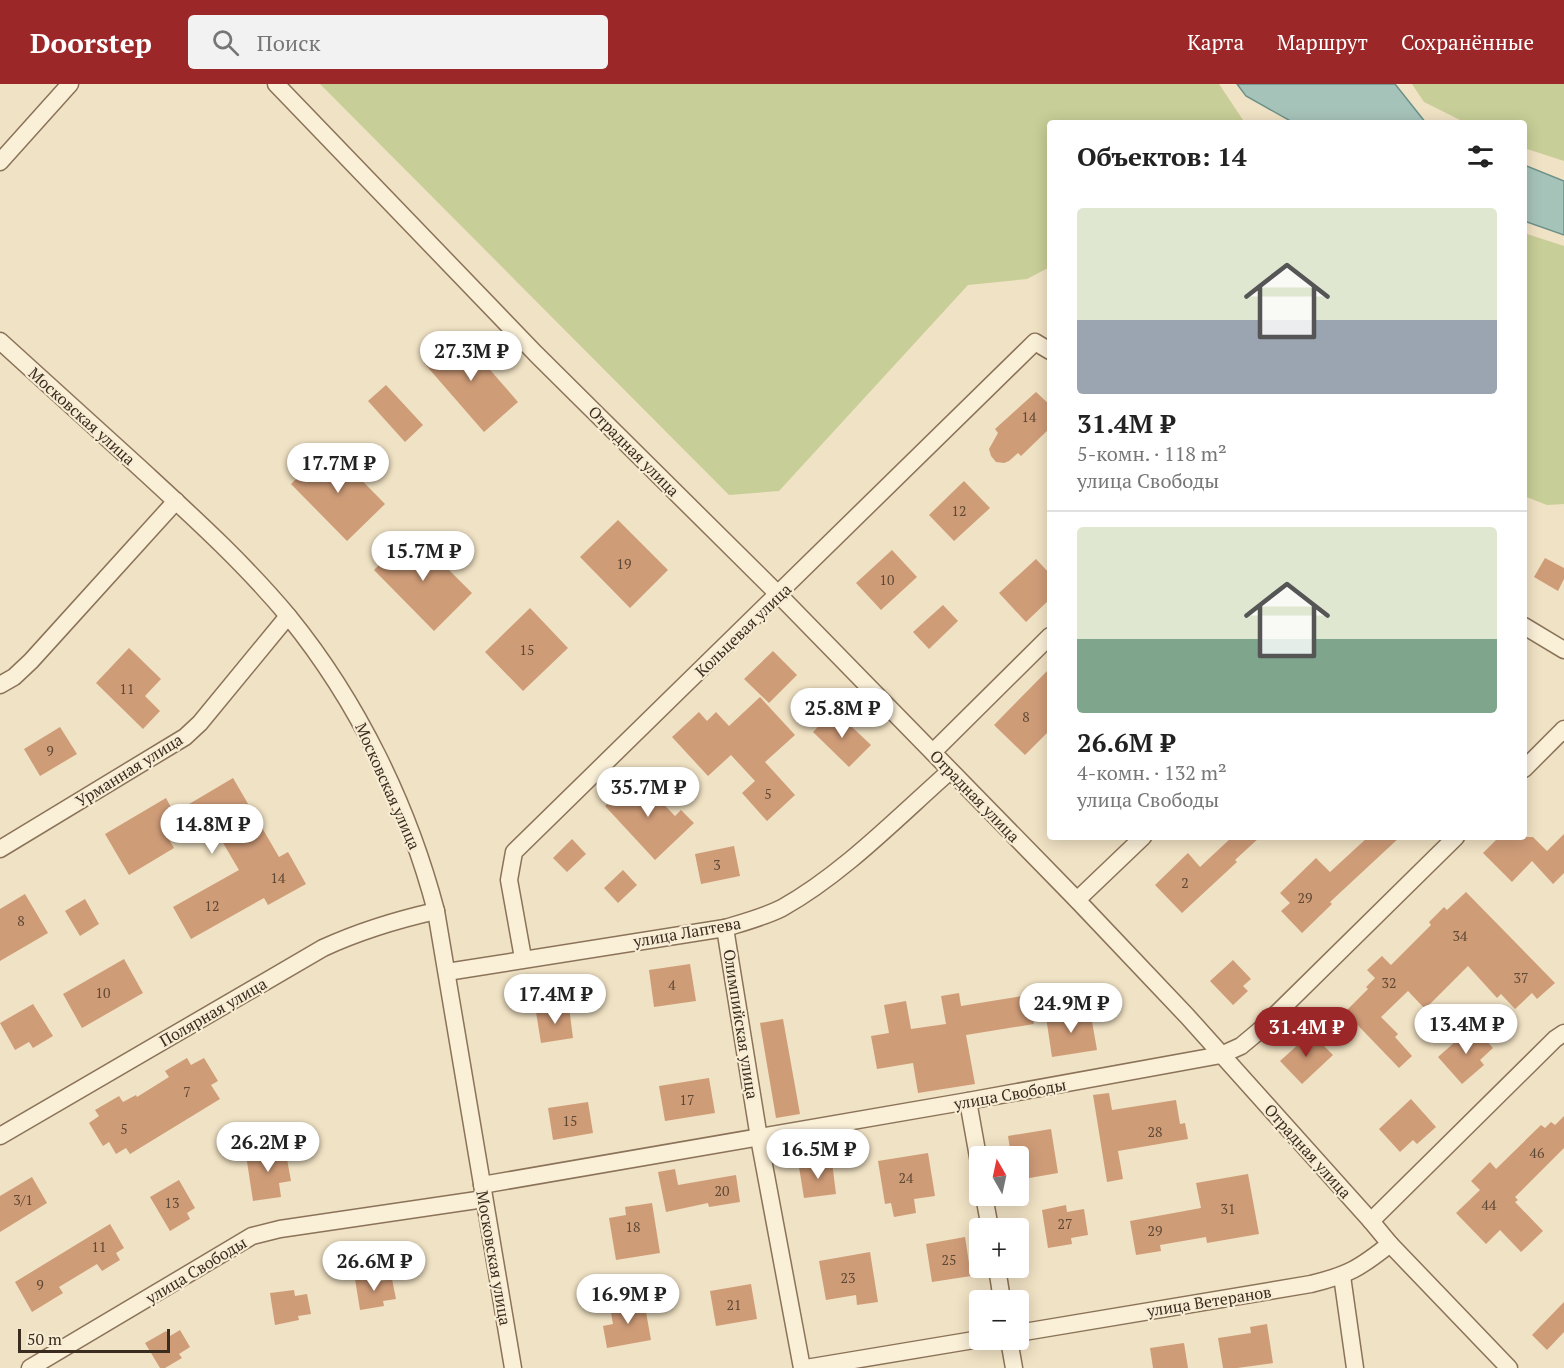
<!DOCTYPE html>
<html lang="ru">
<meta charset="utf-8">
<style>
:root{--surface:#fff;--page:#f2f2f2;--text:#222;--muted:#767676;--line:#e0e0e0;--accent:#9c2729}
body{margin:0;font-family:"PT Serif",serif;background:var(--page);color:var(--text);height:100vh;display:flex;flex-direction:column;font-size:22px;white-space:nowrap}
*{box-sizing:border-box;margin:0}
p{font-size:20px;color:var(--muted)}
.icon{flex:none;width:33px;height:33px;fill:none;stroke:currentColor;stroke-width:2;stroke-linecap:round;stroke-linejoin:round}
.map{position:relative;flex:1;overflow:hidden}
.sheet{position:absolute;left:1047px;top:36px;width:480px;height:720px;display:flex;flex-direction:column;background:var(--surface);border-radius:6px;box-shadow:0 3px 15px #0003}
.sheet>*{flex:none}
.needle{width:39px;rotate:351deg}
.fabs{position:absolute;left:969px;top:1062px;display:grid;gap:12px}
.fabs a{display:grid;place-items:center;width:60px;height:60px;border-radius:6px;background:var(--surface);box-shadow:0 3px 15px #0003;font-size:30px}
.scale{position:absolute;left:18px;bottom:15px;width:152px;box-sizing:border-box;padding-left:6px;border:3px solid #3a2c1e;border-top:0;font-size:16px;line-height:21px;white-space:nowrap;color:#3a2c1e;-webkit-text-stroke:4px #f7ecd4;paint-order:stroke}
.price{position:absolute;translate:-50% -51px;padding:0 14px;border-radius:21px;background:#fff;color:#222;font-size:20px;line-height:39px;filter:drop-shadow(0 2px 3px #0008)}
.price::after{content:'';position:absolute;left:50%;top:36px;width:18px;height:14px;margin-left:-9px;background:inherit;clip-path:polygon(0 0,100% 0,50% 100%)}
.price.current{background:var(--accent);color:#fff}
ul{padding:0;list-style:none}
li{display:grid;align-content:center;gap:12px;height:318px;padding:0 30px}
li+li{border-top:2px solid var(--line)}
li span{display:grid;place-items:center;height:186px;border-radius:6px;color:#555}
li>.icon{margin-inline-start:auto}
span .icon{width:108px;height:108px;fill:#fffc;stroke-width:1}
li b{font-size:26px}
h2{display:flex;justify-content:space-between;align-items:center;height:72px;padding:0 30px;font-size:26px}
header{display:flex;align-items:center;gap:36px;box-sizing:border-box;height:84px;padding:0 30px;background:var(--accent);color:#fff}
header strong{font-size:28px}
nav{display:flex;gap:33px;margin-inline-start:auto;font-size:21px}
.search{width:420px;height:54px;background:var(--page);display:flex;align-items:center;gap:15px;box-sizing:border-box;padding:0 21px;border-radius:6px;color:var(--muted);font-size:22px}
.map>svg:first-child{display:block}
.green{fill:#c8ce97}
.water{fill:#a6c3ba;stroke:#6c9188;stroke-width:1.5}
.building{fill:#cf9c78}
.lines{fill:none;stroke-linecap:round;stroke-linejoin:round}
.minor-casing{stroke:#8b7359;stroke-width:19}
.minor{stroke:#faefd7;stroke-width:16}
.labels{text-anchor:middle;stroke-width:4.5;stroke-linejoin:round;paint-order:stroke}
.number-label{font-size:14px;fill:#5f4834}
.street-label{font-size:16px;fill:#3a2c1e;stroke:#f7ecd4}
</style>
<header>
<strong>Doorstep</strong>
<div class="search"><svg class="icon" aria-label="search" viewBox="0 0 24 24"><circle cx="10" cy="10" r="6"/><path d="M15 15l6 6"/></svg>Поиск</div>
<nav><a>Карта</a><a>Маршрут</a><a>Сохранённые</a></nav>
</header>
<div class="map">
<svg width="1564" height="1284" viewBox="0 0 1564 1284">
<rect width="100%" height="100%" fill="#f0e2c4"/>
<g class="green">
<path d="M320,0H1219L1245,39H1050V183L1027,195L968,201L779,407L729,411Z"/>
<path d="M1412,0H1564V77L1524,64V39H1466L1424,18Z"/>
<path d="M1524,149L1564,162V420L1547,421L1524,412Z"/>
</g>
<g class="water">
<path d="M1237,0H1395L1426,39H1294L1246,12Z"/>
<path d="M1524,81L1564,97V151L1524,137Z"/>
</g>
<g class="building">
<path d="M458,249L518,318L484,348L424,279Z"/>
<path d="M386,301L423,341L405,358L368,317Z"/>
<path d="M1036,308L1050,321V344L1021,372L1018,369L1009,377L1004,379L996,378L991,372L989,365L998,349L995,345Z"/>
<path d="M329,363L385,420L347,457L291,400Z"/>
<path d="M964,397L990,424L954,457L929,431Z"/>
<path d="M618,436L668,486L630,524L580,473Z"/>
<path d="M412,449L472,509L434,547L374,486Z"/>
<path d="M892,466L917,493L881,526L856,499Z"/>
<path d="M1545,474L1564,484V495L1558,507L1534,493Z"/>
<path d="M1036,475L1050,490V515L1026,538L999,509Z"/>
<path d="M943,521L958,537L929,565L913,548Z"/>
<path d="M530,524L568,564L523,607L485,568Z"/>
<path d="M129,564L161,595L145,612L160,627L143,645L96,599Z"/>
<path d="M773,567L797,591L769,619L744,595Z"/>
<path d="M1050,584V646L1025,671L994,641Z"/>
<path d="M760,613L795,651L765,678L795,711L767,737L742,709L755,697L731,671L708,692L672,653L699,628L707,637L716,628L729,642Z"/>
<path d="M834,626L871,661L849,683L813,648Z"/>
<path d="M60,643L77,670L40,692L24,665Z"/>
<path d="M636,692L675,732L681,726L694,739L655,776L605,722Z"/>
<path d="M233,694L279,773L288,768L306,800L268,821L264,814L191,855L173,823L239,786L206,730L167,752L174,764L129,791L105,750L166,714L174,729Z"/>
<path d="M1564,750V789L1553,800L1532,777L1512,798L1483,769L1499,753H1533L1547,767Z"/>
<path d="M1232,753H1260L1235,776L1237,778L1182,829L1155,801L1188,769L1200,783Z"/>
<path d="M1368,753H1400L1330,818L1332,820L1302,849L1281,827L1290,819L1280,809L1316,774L1330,788Z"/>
<path d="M572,755L586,770L567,788L553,774Z"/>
<path d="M734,762L740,792L701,800L695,770Z"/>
<path d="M623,786L637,801L618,819L604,804Z"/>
<path d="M1466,808L1555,899L1537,915L1532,909L1515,925L1501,910L1497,914L1468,882L1425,925L1408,907L1381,933L1398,950L1395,953L1412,972L1399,984L1345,928L1368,905L1366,903L1375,894L1367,886L1382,872L1391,881L1431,841L1429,838L1444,823L1447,826Z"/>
<path d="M25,810L48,849L0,877V825Z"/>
<path d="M85,815L99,840L80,852L65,827Z"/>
<path d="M124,875L143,909L82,944L63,910Z"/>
<path d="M1233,876L1251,895L1243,902L1248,907L1233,921L1210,897Z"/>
<path d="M690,880L696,917L654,923L649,886Z"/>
<path d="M959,909L961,922L1029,911L1034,940L966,951L975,1000L918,1009L913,979L877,985L871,952L889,949L884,921L906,917L911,945L946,940L941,912Z"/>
<path d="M33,920L53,952L33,964L29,958L15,966L0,939Z"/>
<path d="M569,923L573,954L541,959L536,928Z"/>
<path d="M1090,926L1097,966L1052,973L1046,933Z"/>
<path d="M783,935L800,1030L776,1034L760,939Z"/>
<path d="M1473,942L1493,964L1480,976L1484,981L1462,1000L1438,973Z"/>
<path d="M1311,949L1333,971L1302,1000L1280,977Z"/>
<path d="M187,974L191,981L204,974L218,997L211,1001L220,1015L130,1070L126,1064L116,1070L109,1058L103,1062L89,1039L99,1032L95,1026L119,1012L123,1018L136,1011L137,1013L169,993L165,987Z"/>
<path d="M709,994L715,1029L665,1037L659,1002Z"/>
<path d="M1109,1009L1112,1026L1176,1016L1180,1040L1185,1039L1188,1055L1118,1067L1123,1095L1107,1098L1093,1011Z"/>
<path d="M1411,1015L1436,1043L1417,1060L1413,1056L1400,1068L1379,1045Z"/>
<path d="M588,1018L593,1049L553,1056L548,1024Z"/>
<path d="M1564,1032V1064L1515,1113L1518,1116L1515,1118L1543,1147L1521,1168L1500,1146L1486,1160L1456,1129L1480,1106L1471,1097L1490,1078L1496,1085L1541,1041L1545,1044L1551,1038L1555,1041Z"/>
<path d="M1051,1045L1058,1089L1018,1096V1072H1011L1008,1052Z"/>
<path d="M285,1064L291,1097L279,1099L281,1113L253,1117L246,1071Z"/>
<path d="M928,1069L935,1112L914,1115L916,1129L894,1133L891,1119L885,1120L878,1077Z"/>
<path d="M832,1078L836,1110L804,1114L799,1083Z"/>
<path d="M675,1085L678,1101L736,1091L740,1118L709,1123L708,1119L666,1128L658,1088Z"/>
<path d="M1248,1090L1259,1150L1207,1159L1206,1153L1160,1161L1161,1167L1136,1171L1130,1137L1201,1124L1196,1099Z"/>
<path d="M32,1093L47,1119L0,1148V1112Z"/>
<path d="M179,1096L195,1124L187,1129L190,1135L170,1147L150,1113Z"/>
<path d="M652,1119L660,1169L616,1176L609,1134L626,1131L625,1123Z"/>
<path d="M1066,1121L1067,1128L1084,1125L1088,1151L1071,1154L1072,1160L1048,1164L1042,1126Z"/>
<path d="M110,1140L124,1164L116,1169L120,1176L102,1187L97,1180L59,1203L63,1209L32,1228L15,1198Z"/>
<path d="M965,1153L971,1192L932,1198L926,1160Z"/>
<path d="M870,1168L878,1218L857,1221L856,1211L826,1216L819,1177Z"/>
<path d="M379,1191L380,1197L392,1195L396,1215L383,1217L384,1222L360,1226L355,1195Z"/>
<path d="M751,1200L757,1235L716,1242L710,1207Z"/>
<path d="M294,1206L295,1212L307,1210L311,1230L298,1232L299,1236L275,1241L270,1209Z"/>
<path d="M644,1217L651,1256L607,1264L603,1242L613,1240L610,1223Z"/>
<path d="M1564,1218V1248L1547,1266L1532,1251Z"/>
<path d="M1267,1240L1273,1279L1237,1284H1223L1218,1254L1251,1249L1250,1243Z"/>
<path d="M180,1246L190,1263L179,1270L182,1274L165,1284H160L145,1259L166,1247L170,1252Z"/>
<path d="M1184,1259L1188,1284H1153L1150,1264Z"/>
</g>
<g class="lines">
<defs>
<g id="minor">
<path d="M276,0L536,270L779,511L1077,816L1187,932L1371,1137L1390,1160L1509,1284"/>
<path d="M0,78L70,0"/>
<path d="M0,257C47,300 94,342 141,385C192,432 244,479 289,533C358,618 408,721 436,827L513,1284"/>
<path d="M1524,542L1564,566"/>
<path d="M0,601L14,593L31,577L176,417"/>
<path d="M933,668L1050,552"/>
<path d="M1524,685L1564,645"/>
<path d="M0,765L185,653L200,639L288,532"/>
<path d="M1077,816L1143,753"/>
<path d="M725,844L759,1054L802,1284"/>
<path d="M523,874L509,796L514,768L1035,258L1050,267"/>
<path d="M447,888L725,844C745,838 764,833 782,824C843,790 898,733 950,687"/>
<path d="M968,1017L980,1084"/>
<path d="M0,1052L323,864C360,847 396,836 436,827"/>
<path d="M482,1101L968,1017L1221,971L1241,962L1259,947L1456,753"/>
<path d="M984,1112L990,1144"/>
<path d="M1371,1137L1555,955L1564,949"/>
<path d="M997,1184L1002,1216"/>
<path d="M1342,1192L1355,1284"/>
<path d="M1018,1249L1311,1200C1348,1191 1360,1184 1390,1160"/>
<path d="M1009,1256L1014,1284"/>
<path d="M30,1284L252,1152L280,1145L484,1115"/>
<path d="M806,1284L980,1255"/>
</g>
</defs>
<use href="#minor" class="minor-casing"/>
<use href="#minor" class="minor"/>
</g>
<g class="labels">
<g class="number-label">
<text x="1029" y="338">14</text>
<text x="959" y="432">12</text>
<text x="624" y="485">19</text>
<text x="887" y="501">10</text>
<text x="527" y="571">15</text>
<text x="127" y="610">11</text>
<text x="1026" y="638">8</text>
<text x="50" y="672">9</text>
<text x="768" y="715">5</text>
<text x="717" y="786">3</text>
<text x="278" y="799">14</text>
<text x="1185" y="804">2</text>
<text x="1305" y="819">29</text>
<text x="212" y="827">12</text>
<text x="21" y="842">8</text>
<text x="1460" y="857">34</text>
<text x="1521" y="899">37</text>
<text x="1389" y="904">32</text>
<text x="672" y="906">4</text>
<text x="103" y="914">10</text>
<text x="187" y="1013">7</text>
<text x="687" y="1021">17</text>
<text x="570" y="1042">15</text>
<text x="124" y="1050">5</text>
<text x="1155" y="1053">28</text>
<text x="1537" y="1074">46</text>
<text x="906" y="1099">24</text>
<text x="722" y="1112">20</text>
<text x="23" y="1121">3/1</text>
<text x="172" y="1124">13</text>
<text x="1489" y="1126">44</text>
<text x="1228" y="1130">31</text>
<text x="1065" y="1145">27</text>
<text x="633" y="1148">18</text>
<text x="1155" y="1152">29</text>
<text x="99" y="1168">11</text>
<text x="949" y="1181">25</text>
<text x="848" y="1199">23</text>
<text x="40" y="1206">9</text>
<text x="734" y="1226">21</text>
</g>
<g class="street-label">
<text transform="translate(82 332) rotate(42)" y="6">Московская улица</text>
<text transform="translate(634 367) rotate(45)" y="6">Отрадная улица</text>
<text transform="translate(743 546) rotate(-44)" y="6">Кольцевая улица</text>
<text transform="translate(129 686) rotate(-32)" y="6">Урманная улица</text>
<text transform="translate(388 702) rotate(66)" y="6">Московская улица</text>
<text transform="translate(975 712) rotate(46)" y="6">Отрадная улица</text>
<text transform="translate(687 848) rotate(-10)" y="6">улица Лаптева</text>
<text transform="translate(213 928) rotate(-30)" y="6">Полярная улица</text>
<text transform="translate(741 940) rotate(81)" y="6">Олимпийская улица</text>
<text transform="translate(1010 1010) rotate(-10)" y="6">улица Свободы</text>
<text transform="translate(1308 1067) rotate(48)" y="6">Отрадная улица</text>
<text transform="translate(494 1174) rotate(80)" y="6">Московская улица</text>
<text transform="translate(196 1186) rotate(-31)" y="6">улица Свободы</text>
<text transform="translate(1209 1217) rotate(-9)" y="6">улица Ветеранов</text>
</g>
</g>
</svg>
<div class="fabs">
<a><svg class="needle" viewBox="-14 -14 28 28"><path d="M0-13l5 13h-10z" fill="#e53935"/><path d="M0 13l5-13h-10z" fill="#767676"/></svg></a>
<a>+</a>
<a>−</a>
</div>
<div class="scale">50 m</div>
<b class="price" style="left:471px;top:298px">27.3M ₽</b>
<b class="price" style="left:338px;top:410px">17.7M ₽</b>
<b class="price" style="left:423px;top:498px">15.7M ₽</b>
<b class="price" style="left:842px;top:655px">25.8M ₽</b>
<b class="price" style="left:648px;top:734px">35.7M ₽</b>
<b class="price" style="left:212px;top:771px">14.8M ₽</b>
<b class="price" style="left:555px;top:941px">17.4M ₽</b>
<b class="price" style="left:1071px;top:950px">24.9M ₽</b>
<b class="price" style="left:1466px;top:971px">13.4M ₽</b>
<b class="price current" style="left:1306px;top:974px">31.4M ₽</b>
<b class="price" style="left:268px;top:1089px">26.2M ₽</b>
<b class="price" style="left:818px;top:1096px">16.5M ₽</b>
<b class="price" style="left:374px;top:1208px">26.6M ₽</b>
<b class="price" style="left:628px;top:1241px">16.9M ₽</b>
<section class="sheet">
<h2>Объектов: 14<svg class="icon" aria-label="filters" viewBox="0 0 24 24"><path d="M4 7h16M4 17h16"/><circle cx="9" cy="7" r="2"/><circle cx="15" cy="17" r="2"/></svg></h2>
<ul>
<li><span style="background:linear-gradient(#dfe7d0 60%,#9aa5b1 0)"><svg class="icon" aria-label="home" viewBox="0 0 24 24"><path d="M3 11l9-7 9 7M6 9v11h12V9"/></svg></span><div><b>31.4M ₽</b><p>5-комн. · 118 m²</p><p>улица Свободы</p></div></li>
<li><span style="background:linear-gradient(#dfe7d0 60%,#7fa58c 0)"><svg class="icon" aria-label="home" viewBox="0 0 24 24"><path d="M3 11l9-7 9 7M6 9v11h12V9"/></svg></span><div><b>26.6M ₽</b><p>4-комн. · 132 m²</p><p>улица Свободы</p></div></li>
</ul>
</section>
</div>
